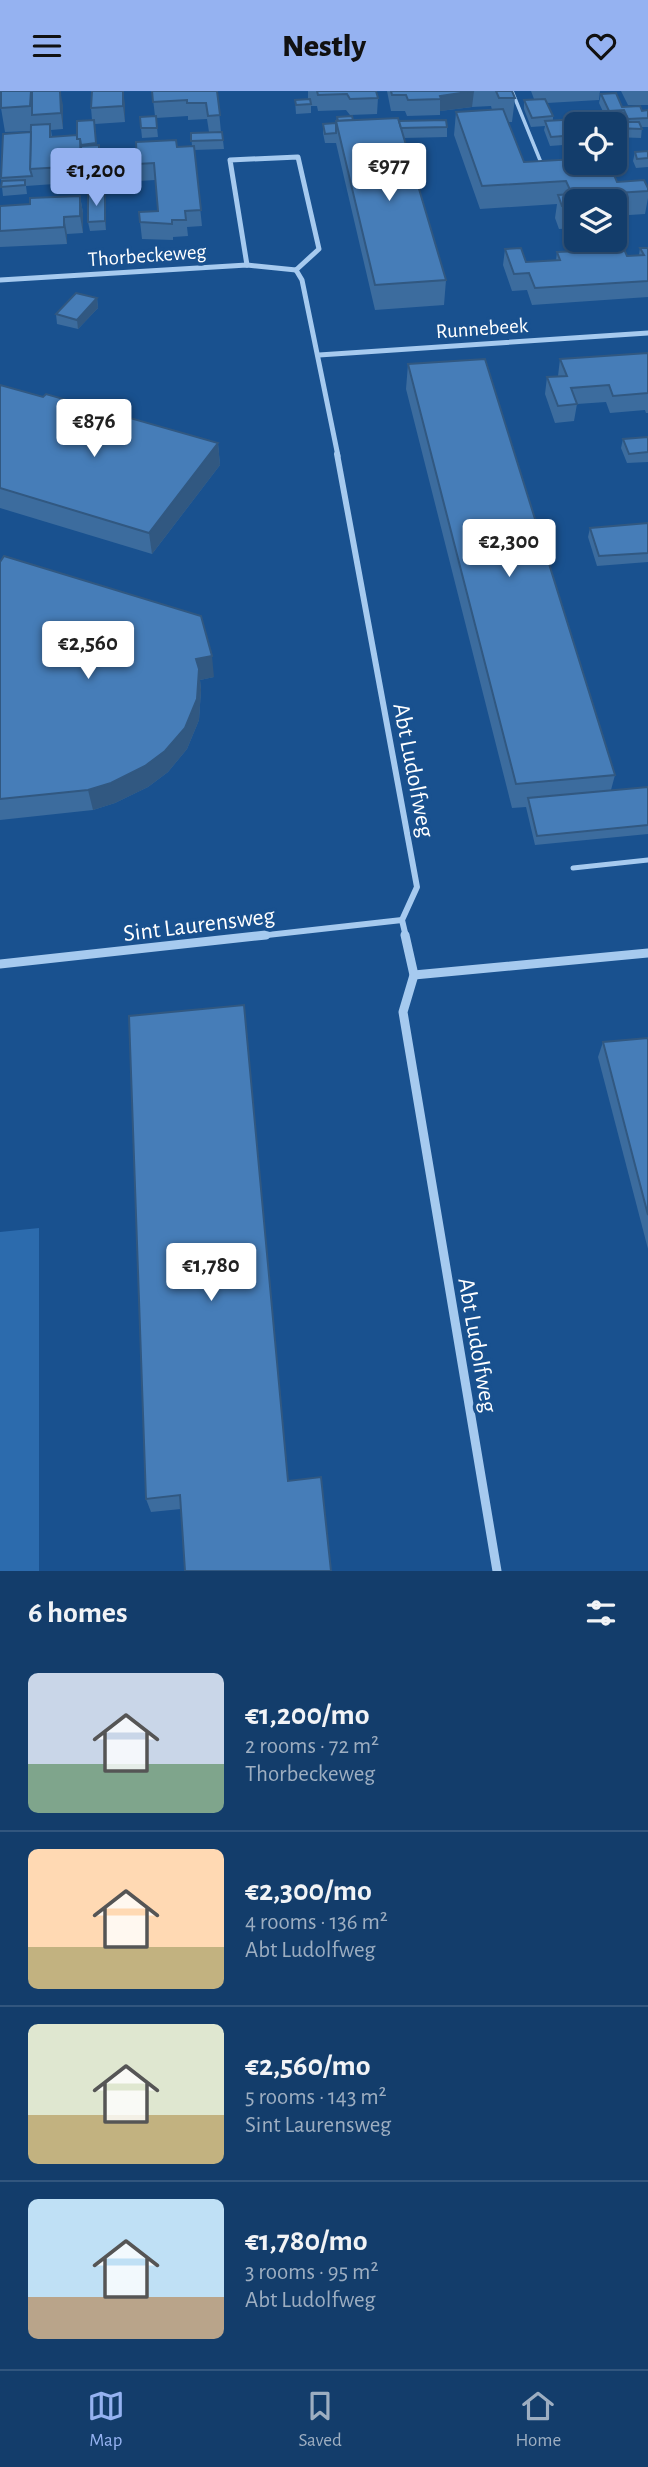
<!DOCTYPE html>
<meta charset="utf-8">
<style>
:root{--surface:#133d6b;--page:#204873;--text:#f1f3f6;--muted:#9daec1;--line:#32567e;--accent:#95b2f1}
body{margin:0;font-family:"Alegreya Sans",sans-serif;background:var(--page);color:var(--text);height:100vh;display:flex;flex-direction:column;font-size:26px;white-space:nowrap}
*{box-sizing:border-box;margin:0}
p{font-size:23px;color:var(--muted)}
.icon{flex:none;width:38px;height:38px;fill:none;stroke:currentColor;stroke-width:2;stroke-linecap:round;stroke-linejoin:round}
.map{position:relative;height:1480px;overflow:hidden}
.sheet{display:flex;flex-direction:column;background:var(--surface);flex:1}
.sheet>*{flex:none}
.fabs{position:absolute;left:564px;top:21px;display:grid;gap:14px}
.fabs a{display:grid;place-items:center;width:63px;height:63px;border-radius:10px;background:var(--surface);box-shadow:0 2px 5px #0004,0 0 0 2px var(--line);font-size:35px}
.price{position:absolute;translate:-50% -60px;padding:0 16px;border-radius:7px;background:#fff;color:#222;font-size:23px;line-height:46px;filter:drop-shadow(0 2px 4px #0008)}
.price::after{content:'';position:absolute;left:50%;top:42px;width:21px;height:16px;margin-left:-10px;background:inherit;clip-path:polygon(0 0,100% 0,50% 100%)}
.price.current{background:var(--accent);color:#111}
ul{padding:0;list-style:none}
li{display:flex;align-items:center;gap:21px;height:175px;padding:0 28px}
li+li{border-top:2px solid var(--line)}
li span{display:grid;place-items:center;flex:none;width:196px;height:140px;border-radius:10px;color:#555}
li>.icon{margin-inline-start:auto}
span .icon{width:84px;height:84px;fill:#fffc;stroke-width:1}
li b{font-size:30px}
h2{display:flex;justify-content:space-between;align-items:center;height:84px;padding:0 28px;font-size:30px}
header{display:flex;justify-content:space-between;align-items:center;height:91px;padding:0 28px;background:var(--accent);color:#111;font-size:32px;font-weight:800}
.dock{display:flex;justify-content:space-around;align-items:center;height:98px;border-top:2px solid var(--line);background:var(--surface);font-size:19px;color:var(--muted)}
.dock a{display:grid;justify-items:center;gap:4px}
.dock .current{color:var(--accent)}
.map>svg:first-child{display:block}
.green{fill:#2c6bad}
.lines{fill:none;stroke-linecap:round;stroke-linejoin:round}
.lane-far1{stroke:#a6caef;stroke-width:3.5}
.lane{stroke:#a6caef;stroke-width:5}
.street-far2{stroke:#a6caef;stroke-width:5}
.street-far1{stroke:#a6caef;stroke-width:6}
.street{stroke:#a6caef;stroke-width:9}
.wall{fill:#3c6c9e}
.shaded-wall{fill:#315881}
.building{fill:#467db8;stroke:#315881;stroke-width:2}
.labels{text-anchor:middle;stroke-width:7;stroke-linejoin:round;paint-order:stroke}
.far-street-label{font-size:21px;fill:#fff;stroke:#19518f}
.street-label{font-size:24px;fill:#fff;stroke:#19518f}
</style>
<header><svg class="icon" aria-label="menu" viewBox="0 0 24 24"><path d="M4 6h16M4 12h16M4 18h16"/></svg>Nestly<svg class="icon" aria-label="heart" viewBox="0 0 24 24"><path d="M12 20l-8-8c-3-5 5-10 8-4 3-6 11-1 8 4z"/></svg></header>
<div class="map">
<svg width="648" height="1480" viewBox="0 0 648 1480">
<rect width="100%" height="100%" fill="#19518f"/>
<path class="green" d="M39,1137V1480H0V1141Z"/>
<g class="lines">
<path class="lane-far1" d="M512,0L542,74"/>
<path class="lane" d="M573,777L648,769"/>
<g class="street-far2">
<path d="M247,174L230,69L298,66L319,158L296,179"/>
<path d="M296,179L302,189L338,365"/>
<path d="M0,189L247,174L296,179"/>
<path d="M319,264L648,242"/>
</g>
<g class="street-far1">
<path d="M337,363L417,796L402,829L406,846"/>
<path d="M250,846L402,829"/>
</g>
<g class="street">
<path d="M405,844L414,884L403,921L497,1480"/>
<path d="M0,873L266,844"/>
<path d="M414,884L648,862"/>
</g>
</g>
<g class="wall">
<path d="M152,0H217L221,41H209L207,28L188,29V25L156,27L158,46L142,47L141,37L155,25Z"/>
<path d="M308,0H376L378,7L377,23L350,24L346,19L318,20L317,15H311V22L296,23L295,9L308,8Z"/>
<path d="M387,0H512L515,7L512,31H508L524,71L648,97V107L645,123L614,125V110H576V137L559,138L555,127L557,113L480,118L454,44L456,21L492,19L491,15L472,16L440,20V24L407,25L405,20H391Z"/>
<path d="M531,0H600L599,9L547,12L553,25V30L576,33V53L550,55L544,39L545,35L531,36L524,18V9L534,8Z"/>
<path d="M621,0H648V14H628Z"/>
<path d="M601,3L622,16L642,20L648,19V36H642L641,47L614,46V33H589V31H624L622,28L607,29L599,12Z"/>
<path d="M125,13V31L95,33L96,54L100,63L101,79H83V91L26,95L27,103L3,105L1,87L31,40L5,41L1,17L63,14V38L51,39L52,46L77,44L92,29L91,17Z"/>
<path d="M337,26L353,29L399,30L447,36V46L404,47L446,189L444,214L375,219L336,52H325L323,42V33L336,32Z"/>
<path d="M222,41L224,58L194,59L202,135L187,136L188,145L173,146V149L142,148L139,121L158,120L155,89L139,90L137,73L177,56L192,55L191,42Z"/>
<path d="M614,53L618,62L617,71H614Z"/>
<path d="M648,60V76L636,77L633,70L635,61Z"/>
<path d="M105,103L106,139L90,140L88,131Z"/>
<path d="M80,105L83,122V142L67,143V153L0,156V115L30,113Z"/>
<path d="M640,157H648V206L532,214L527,199L512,200L503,174L505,158L526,171L556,169L557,161L627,165L639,164Z"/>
<path d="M97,207L98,217L78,238L57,233L56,223Z"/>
<path d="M648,262V322H646L645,319L610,322L606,311L577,313L574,330L555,332L545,303L547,286L558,285L560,268Z"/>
<path d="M408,273L615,684L611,699L648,696V743L535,754L526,716L512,717L406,298Z"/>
<path d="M0,294L218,352L220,374L152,463L0,417Z"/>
<path d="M648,346V371L627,372L621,357L623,348Z"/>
<path d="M648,432V471L597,475L588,446L590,437Z"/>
<path d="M0,471L214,586L200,589L201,599L199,629L187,658L168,681L148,696L115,712L93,719L0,729Z"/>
<path d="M648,947V1158L598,966L603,951Z"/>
<path d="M288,1390L181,1418L151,1421L146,1408Z"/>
</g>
<g class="shaded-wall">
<path d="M60,0L63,14V38L61,22Z"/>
<path d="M123,0L125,13V31L123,15Z"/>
<path d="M474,0L472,16L440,20V5Z"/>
<path d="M94,29L97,61L82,71L83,91L81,64Z"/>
<path d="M105,103L106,112V139L105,130Z"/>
<path d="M80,105L83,122V142L80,125Z"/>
<path d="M64,126L67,143V153L64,136Z"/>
<path d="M97,207L98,217L78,238L77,229Z"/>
<path d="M218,352L220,374L152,463L149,442Z"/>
<path d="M212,565L214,586L200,589L201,599L199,629L187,658L168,681L148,696L115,712L93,719L88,699L196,568Z"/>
</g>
<g class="building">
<path d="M1,0H31L30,15L1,17Z"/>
<path d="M32,0H60L61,22L32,24Z"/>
<path d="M92,0H123V15L91,17Z"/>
<path d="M152,0H217L220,24L208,25L206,12H187V9L153,11Z"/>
<path d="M317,0H376L378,7L350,8L347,3L318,4Z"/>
<path d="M391,0H474L440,5L441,8L408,9L406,4H392Z"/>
<path d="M496,0H512L515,7H499Z"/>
<path d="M616,2L622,16L640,15L642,20L648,19V27L628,28L624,19L609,20L601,3Z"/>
<path d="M310,8L311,13L296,14L295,9Z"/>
<path d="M545,8L553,25L532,27L524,9Z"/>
<path d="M503,18L524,71L576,68V72H609L617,91L644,89L648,97V100L585,104L588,110H576V114L562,115L558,104L572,103L566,90L482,95L456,21Z"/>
<path d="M156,25L157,37H141L140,26Z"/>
<path d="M352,25L353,29L338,30L337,26Z"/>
<path d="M398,27L446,189L375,194L336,30Z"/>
<path d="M580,28L583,33H576V44L551,46L545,30Z"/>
<path d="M94,29L96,52L81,54L80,48H77V30Z"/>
<path d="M446,29L447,36L401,37L399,30Z"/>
<path d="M589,31H639L642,38L614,37V33H590Z"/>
<path d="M336,32V42L325,43L323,33Z"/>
<path d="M50,33V46L77,44V48H80L81,75L30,78L31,34Z"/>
<path d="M31,41L30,78L32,85L1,87L3,43Z"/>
<path d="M222,41L223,49L191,50V42Z"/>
<path d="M176,49L177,56L194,55L201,119L185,120L186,129H172V133L140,131L139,121L158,120L154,72L137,73L136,51Z"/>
<path d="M614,53L618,62H614Z"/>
<path d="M99,54V70L82,71L81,55Z"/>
<path d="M648,60V67L637,68L635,61Z"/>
<path d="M25,89V94L1,96L2,90Z"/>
<path d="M88,103H105V130L88,131Z"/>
<path d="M80,105V125L64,126V136L0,140V115L30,113V107Z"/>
<path d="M521,157L526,171L560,169L557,161L624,158L627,165L644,164L640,157H648V190L535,197L529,182L514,183L505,158Z"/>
<path d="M76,202L97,207L77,229L56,223Z"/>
<path d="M648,262V302L613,305L609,294L571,297L577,313L558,315L547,286L567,285L560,268Z"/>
<path d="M485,268L615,684L516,693L408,273Z"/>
<path d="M0,294L43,306L46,303L218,352L149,442L0,397Z"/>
<path d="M648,346V361L629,363L623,348Z"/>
<path d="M648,432V462L599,465L590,437Z"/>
<path d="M4,465L201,525L212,565L196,568L199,578L197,608L185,637L165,660L145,675L111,692L88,699L0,708V471Z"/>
<path d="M648,696V734L537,745L528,707Z"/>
<path d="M244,914L288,1390L321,1386L331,1480H185L180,1404L146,1408L129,925Z"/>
<path d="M648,947V1124L603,951Z"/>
</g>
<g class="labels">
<g class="far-street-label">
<text transform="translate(147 164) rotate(-4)" y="7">Thorbeckeweg</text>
<text transform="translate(482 237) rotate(-4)" y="7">Runnebeek</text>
</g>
<g class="street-label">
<text transform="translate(414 679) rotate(79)" y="8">Abt Ludolfweg</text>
<text transform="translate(199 833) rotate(-7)" y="8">Sint Laurensweg</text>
<text transform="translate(478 1254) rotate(80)" y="8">Abt Ludolfweg</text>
</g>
</g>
</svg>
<div class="fabs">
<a><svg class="icon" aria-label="locate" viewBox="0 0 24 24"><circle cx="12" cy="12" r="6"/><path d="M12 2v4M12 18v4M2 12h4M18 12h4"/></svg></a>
<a><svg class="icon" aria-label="layers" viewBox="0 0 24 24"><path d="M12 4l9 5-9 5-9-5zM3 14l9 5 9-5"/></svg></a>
</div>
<b class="price" style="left:389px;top:112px">€977</b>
<b class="price current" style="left:96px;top:117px">€1,200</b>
<b class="price" style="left:94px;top:368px">€876</b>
<b class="price" style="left:509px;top:488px">€2,300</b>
<b class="price" style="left:88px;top:590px">€2,560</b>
<b class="price" style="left:211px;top:1212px">€1,780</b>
</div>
<section class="sheet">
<h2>6 homes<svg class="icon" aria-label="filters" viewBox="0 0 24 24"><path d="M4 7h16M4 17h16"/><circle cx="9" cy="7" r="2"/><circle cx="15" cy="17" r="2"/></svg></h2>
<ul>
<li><span style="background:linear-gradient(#c9d6e8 65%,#7fa58c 0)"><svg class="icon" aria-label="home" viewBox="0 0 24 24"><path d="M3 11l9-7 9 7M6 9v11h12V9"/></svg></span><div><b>€1,200/mo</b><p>2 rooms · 72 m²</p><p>Thorbeckeweg</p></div></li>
<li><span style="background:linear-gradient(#ffd9b3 70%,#c2b280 0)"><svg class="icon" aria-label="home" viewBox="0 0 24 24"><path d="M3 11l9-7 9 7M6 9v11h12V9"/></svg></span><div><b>€2,300/mo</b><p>4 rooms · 136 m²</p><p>Abt Ludolfweg</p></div></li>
<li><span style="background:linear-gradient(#dfe7d0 65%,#c2b280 0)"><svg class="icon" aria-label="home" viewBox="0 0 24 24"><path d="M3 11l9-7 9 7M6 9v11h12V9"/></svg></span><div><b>€2,560/mo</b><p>5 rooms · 143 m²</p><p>Sint Laurensweg</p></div></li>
<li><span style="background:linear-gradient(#bfe0f5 70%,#b9a48a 0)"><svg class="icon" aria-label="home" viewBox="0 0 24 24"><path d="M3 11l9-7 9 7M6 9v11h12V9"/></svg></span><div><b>€1,780/mo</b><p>3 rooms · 95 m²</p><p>Abt Ludolfweg</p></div></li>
</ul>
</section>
<nav class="dock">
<a class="current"><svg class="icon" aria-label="map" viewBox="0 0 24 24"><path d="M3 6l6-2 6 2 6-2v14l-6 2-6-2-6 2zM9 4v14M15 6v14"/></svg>Map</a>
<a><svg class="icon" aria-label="saved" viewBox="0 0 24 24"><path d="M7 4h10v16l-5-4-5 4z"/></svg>Saved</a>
<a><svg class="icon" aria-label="home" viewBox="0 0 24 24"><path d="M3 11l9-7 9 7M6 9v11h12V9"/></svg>Home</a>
</nav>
